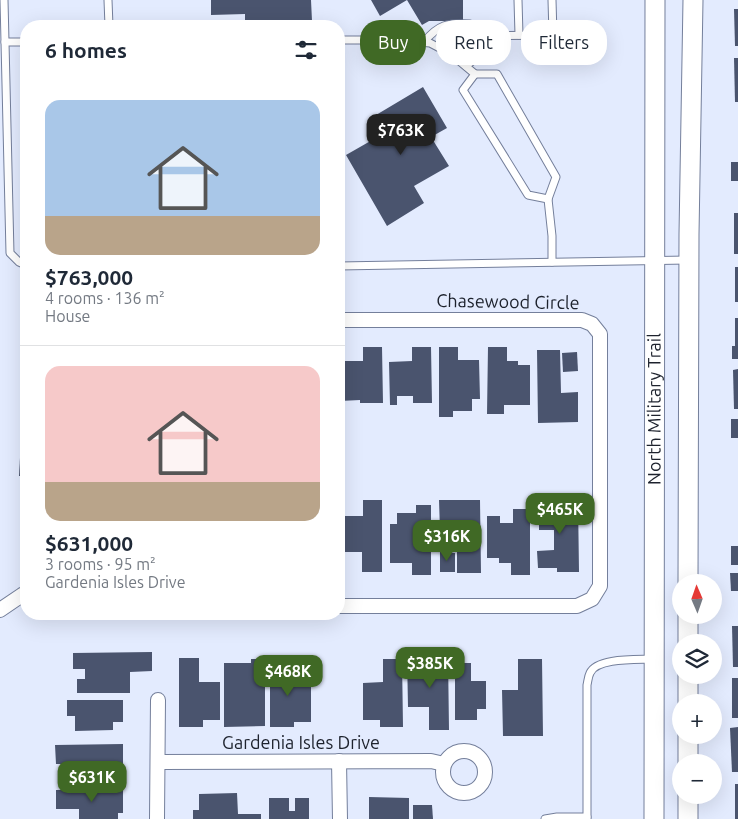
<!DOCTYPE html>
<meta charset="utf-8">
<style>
:root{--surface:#fff;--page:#f6f6f7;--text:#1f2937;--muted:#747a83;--line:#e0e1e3;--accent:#406925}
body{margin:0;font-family:Ubuntu,sans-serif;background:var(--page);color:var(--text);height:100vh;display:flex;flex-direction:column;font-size:19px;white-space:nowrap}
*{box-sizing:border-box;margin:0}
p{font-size:16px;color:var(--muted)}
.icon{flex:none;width:28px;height:28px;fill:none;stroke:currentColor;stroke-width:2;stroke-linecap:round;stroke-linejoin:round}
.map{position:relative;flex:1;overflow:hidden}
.drawer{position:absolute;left:20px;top:20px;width:325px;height:600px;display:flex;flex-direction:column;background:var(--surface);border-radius:20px;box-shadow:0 5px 20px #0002}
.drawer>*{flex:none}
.banner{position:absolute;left:360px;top:20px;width:302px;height:45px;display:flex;gap:10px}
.needle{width:32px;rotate:358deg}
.tools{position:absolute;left:672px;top:574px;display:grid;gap:10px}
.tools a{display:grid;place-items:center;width:50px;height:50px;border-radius:50%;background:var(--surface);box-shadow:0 5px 20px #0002;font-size:25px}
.price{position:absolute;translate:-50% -42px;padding:0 11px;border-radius:10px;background:var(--accent);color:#fff;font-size:16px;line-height:32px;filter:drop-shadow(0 1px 2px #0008)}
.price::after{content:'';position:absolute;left:50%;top:30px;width:15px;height:11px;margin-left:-8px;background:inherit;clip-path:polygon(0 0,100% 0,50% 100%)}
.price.active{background:#222;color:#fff}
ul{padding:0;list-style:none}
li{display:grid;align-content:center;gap:10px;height:265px;padding:0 25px}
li+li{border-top:1px solid var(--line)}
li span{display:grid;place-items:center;height:155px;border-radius:15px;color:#555}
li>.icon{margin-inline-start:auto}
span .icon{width:90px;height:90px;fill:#fffc;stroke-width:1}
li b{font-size:21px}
h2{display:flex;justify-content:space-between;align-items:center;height:60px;padding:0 25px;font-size:21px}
.pill{padding:0 18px;border-radius:20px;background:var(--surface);box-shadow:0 5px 20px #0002;font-size:18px;line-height:45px}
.pill.active{background:var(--accent);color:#fff}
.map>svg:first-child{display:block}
.building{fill:#4a546e}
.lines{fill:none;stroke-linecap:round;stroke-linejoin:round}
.service-casing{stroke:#747f9b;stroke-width:9}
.minor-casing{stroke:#747f9b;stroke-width:16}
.secondary-casing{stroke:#747f9b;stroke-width:21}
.service{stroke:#fff;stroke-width:7}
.minor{stroke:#fff;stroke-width:14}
.secondary{stroke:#fff;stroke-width:19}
.labels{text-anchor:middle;stroke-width:5;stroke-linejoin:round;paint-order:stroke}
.street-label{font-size:18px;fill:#1d222d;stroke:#e3ebfe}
</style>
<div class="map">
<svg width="738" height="819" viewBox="0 0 738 819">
<rect width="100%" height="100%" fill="#e3ebfe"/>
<g class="building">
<path d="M211,0H311L312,21L245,22V14L211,15Z"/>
<path d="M371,0H463V21H429L422,25L407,0L380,16Z"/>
<path d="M734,9H738V46H735Z"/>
<path d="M734,58H738V102H735Z"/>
<path d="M423,87L447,128L431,137L449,166L414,186L424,203L387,226L346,155L381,135L371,118Z"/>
<rect x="731" y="162" width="7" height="19"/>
<rect x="734" y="213" width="4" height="41"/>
<rect x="735" y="267" width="3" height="35"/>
<path d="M20,311H26V351H21Z"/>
<path d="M735,318H738V359H732V346H735Z"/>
<path d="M363,347H382L383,403H360V400L340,401V361H363Z"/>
<path d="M412,347H431L432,403H413V396H397V405H390L389,362L412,361Z"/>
<path d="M439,347H458V360H479L480,399H472V411H453V417H439Z"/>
<path d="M488,347H507V361H518V365H530V405H504V414H487Z"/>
<path d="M537,350H560L561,393L578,392V422L538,423Z"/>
<path d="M577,352L578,371L563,372L562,353Z"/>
<path d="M738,369V409H734L733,370Z"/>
<rect x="731" y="419" width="7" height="19"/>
<path d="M20,458H26V476H19Z"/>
<path d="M363,500H382V572H362V552H339V516H363Z"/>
<path d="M439,500H480L481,573H457V531H440Z"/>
<path d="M539,500H578L579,572H557V568H538L537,551L554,550V530H539Z"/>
<path d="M416,505H431V575H412V563H390V524H397V513H416Z"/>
<rect x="21" y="508" width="5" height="19"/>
<path d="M513,509H530V575H511V563H499V558H487V516H500V523H513Z"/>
<rect x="731" y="546" width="7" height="19"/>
<path d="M440,552L455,553V572H440Z"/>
<path d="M730,573H738V591H731Z"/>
<path d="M732,626H738V667H733Z"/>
<path d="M152,652V671L130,672V693H77V679H85V669H73V653Z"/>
<path d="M407,655H422V664H431L430,656H448L449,730H429V707H408Z"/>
<path d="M179,658H199V682H220V720H203V727H179Z"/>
<path d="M251,659H265V726L224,727V663H251Z"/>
<path d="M270,659H290L291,682H311V722H294V727H270Z"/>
<path d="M383,659H402L403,727H380V720H363V683L383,682Z"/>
<path d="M518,659H542L543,736H503L502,690H518Z"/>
<path d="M455,663H471V681H486V709H477V720H455Z"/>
<rect x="732" y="678" width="6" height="40"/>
<path d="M67,700H123V722H113V730L75,731V716H67Z"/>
<path d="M738,727V772H732L730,728Z"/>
<path d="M123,744V767H118V784L79,785V764H56L55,745Z"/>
<rect x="735" y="784" width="3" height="35"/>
<path d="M123,789V813H118V819H79V809H56V790Z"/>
<path d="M237,793L238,814H261V819H193V810H199V794Z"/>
<path d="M369,797L409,798V819H369Z"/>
<path d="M269,798H289V811H295V798H309V819H269Z"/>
<path d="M413,805H432L433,819H413Z"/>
</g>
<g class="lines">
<defs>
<g id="service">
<path d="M4,0L10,253L19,262L26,265"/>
<path d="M108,0L109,26"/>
<path d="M518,0L519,35"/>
<path d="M480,36L553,35L552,0"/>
<path d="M339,40H397L430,43L451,54L475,74L463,90L528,195L548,199L552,236V262"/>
<path d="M5,42H26"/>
<path d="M424,42C439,24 447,23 470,24L480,36L481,50L476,58L466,66"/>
<path d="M475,74H497L556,177L548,199"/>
<path d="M339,266L688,260"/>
<path d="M545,819L557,817H587"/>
<path d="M587,819V685C588,681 588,677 590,673C597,657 639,660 654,659"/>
</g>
<g id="minor">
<path d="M339,320H582L592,324L600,334V586L592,599L577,606H339"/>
<path d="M0,610L22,595L26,593"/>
<circle cx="464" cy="772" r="21"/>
<path d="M339,761L340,819"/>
<path d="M158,762L431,761L444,764"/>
<path d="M157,819L158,700"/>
</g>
<g id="secondary">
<path d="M688,582L689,234L693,0"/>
<path d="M688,642V615"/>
<path d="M688,702V675"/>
<path d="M688,762V735"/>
<path id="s1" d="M654,819L655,0"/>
<path d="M688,819V795"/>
</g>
</defs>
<use href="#service" class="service-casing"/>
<use href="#minor" class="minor-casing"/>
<use href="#secondary" class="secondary-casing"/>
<use href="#service" class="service"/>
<use href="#minor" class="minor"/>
<use href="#secondary" class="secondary"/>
</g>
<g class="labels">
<g class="street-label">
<text transform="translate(508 302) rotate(1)" y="6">Chasewood Circle</text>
<text dy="6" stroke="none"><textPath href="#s1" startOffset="410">North Military Trail</textPath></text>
<text x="301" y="749">Gardenia Isles Drive</text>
</g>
</g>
</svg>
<div class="tools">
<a><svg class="needle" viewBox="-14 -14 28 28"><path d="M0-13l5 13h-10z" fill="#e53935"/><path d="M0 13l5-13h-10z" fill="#747a83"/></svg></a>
<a><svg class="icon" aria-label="layers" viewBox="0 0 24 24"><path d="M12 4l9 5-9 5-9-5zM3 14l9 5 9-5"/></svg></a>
<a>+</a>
<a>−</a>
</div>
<b class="price active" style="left:401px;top:156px">$763K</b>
<b class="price" style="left:560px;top:535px">$465K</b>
<b class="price" style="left:447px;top:562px">$316K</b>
<b class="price" style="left:430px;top:689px">$385K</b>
<b class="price" style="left:288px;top:697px">$468K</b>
<b class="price" style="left:92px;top:803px">$631K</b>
<div class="banner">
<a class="pill active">Buy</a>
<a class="pill">Rent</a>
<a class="pill">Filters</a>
</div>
<section class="drawer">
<h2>6 homes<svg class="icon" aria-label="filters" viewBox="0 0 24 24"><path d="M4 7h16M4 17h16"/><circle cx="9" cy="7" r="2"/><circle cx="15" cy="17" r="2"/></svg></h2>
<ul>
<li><span style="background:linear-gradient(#a9c7e8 75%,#b9a48a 0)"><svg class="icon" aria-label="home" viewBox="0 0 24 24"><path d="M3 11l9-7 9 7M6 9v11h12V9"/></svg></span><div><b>$763,000</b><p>4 rooms · 136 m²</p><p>House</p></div></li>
<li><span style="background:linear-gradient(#f6c9c9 75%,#b9a48a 0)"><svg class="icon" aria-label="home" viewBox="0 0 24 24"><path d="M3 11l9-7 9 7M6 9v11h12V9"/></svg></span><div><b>$631,000</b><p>3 rooms · 95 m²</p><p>Gardenia Isles Drive</p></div></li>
</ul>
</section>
</div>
